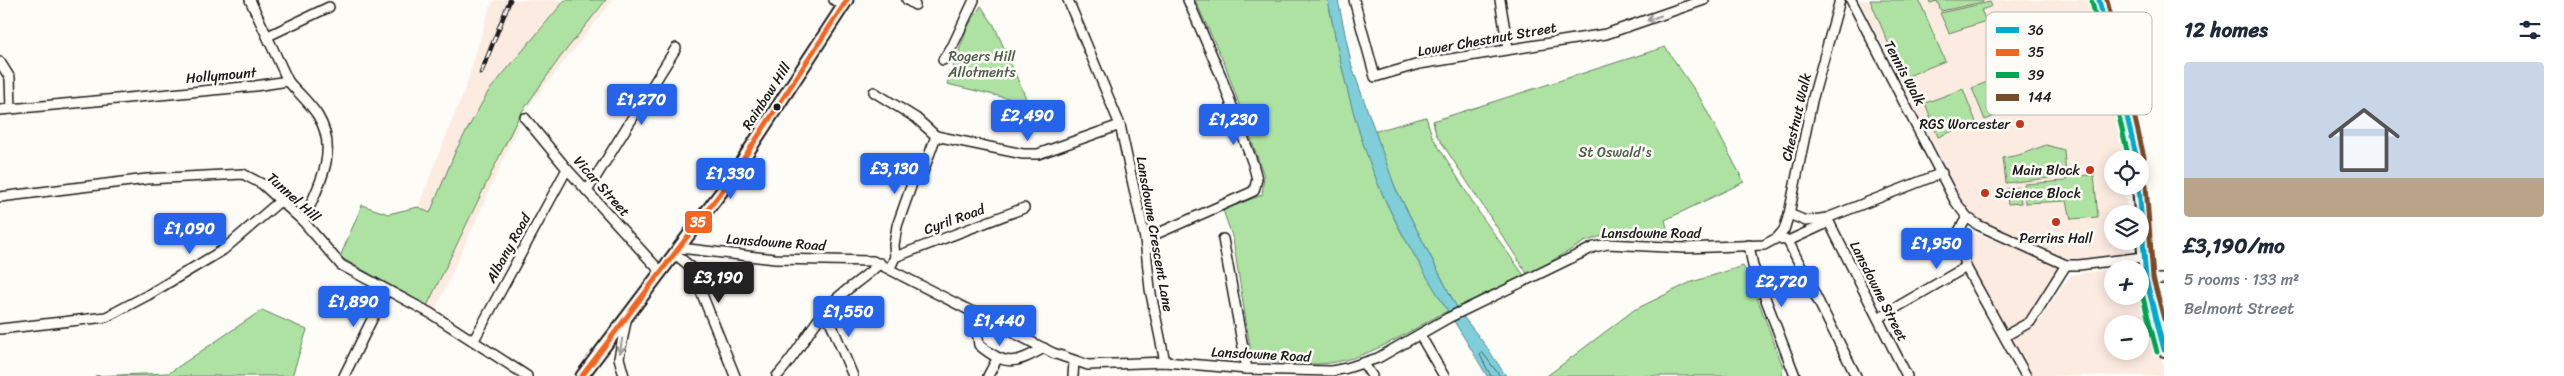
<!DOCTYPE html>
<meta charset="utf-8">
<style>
:root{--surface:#fff;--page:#f6f6f7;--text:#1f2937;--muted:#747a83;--line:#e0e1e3;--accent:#2563eb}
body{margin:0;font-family:Sriracha,sans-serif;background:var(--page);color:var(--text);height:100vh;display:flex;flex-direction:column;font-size:19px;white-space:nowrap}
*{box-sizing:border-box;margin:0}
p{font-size:16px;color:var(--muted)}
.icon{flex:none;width:28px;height:28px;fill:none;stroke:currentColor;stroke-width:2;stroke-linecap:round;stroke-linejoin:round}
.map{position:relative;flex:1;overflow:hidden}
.side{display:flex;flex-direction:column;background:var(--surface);width:400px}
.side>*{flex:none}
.buttons{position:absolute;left:2104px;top:150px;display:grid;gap:10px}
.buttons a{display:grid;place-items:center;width:45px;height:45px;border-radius:50%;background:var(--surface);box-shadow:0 2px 12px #0003;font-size:25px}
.price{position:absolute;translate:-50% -42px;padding:0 11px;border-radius:5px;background:var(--accent);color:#fff;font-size:16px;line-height:32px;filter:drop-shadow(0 1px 2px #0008)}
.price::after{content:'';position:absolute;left:50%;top:30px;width:15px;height:11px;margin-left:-8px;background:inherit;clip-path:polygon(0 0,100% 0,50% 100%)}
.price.selected{background:#222;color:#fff}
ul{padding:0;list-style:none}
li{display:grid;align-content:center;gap:10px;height:265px;padding:0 20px}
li+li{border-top:1px solid var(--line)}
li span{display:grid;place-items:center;height:155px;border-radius:5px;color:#555}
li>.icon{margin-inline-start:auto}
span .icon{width:90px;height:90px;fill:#fffc;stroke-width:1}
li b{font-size:21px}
h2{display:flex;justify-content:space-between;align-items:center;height:60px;padding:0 20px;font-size:21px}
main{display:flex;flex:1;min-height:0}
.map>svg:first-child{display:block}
.built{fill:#fcebe1;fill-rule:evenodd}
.green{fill:#aee2a3;stroke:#657f60}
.water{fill:#7fceda;stroke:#57878e}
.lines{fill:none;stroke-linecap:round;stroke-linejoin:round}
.shore{stroke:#446368;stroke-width:1}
.minor-casing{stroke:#1c1c1c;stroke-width:12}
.secondary-casing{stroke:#1c1c1c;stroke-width:15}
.primary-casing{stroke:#1c1c1c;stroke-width:16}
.minor{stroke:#fdfcf7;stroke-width:9}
.secondary{stroke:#fdfcf7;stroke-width:11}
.primary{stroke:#fdfcf7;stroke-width:12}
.rail-casing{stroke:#1c1c1c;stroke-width:4.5}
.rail{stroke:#fdfcf7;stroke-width:2.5;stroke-dasharray:8;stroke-linecap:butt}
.bus-1-casing{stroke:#fdfcf7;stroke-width:9}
.bus-2-casing{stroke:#fdfcf7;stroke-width:9}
.bus-3-casing{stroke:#fdfcf7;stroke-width:9}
.bus-4-casing{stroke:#fdfcf7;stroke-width:9}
.bus-1{stroke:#00a9ce;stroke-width:5}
.bus-2{stroke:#f26522;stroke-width:5}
.bus-3{stroke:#00a651;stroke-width:5}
.bus-4{stroke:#7a4b2a;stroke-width:5}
.oneway{stroke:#989794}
.bus-dot{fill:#1c1c1c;stroke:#fdfcf7;stroke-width:2}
.poi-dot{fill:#c8321e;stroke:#fdfcf7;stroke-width:2}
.labels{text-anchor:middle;stroke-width:5;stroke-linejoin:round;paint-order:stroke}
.street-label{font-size:14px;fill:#1c1c1c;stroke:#fdfcf7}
.park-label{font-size:14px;fill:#4f614b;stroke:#fdfcf7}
.poi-label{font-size:14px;fill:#1c1c1c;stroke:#fdfcf7;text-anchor:end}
.key{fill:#fdfcf7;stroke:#bab9b5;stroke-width:1}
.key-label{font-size:14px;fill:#1c1c1c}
.line-badge{stroke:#fdfcf7;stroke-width:2}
.badge-label{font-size:14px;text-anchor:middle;font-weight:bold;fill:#fff}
</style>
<main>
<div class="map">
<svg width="2164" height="376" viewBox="0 0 2164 376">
<rect width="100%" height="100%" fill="#fdfcf7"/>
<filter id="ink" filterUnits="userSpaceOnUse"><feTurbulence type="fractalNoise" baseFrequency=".02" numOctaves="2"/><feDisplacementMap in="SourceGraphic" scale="10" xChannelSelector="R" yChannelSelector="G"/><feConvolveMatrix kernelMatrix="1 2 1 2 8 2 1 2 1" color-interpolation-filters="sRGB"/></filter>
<g filter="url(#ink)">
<g class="built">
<path d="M495,0H613L525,111L435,311L340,257L362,205L388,214L418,207L466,86L490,7Z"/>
<path d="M1859,0H2087L2100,39L2122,147L2123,159H2112V186H2125L2127,214H2112V241H2129L2130,254L2073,260L2059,259L1971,217L1957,203L1945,167Z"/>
<path d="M1965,231L2002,242L2061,269L2029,318L2007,330L1975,277L1962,235Z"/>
<path d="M2112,269V296H2140V289L2164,367V376H2030L2009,338L2036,325L2071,275ZM2112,324H2140V351H2112Z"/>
</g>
<g class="green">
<path d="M565,0H606L559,59L519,116L427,306L340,257L362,205L388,214L418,207L430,213L456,150L488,92Z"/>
<path d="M1195,0H1328C1341,71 1362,158 1396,222C1411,252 1431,281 1449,310C1408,331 1365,363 1317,364C1296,365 1273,361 1252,360L1233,239L1223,210L1262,195L1264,176L1226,67Z"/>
<path d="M1870,0H1919L1945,61L1903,78Z"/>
<path d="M1929,0H1983V2L1941,11L1937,1L1930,3Z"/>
<path d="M1990,2L1992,6L1981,10L1986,21L1949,33L1940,13Z"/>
<path d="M981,6L994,25L1028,103L947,84L968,26Z"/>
<path d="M1665,47L1700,98L1744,182L1665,220L1670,239L1602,236L1584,242L1528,275L1436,134L1433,121Z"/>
<path d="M2017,70L2030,102L1985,120L1972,88Z"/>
<path d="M1963,89L1976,122L1938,137L1925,103Z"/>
<path d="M1426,117L1432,136L1480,214L1525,277L1458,310L1395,187L1373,132Z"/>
<path d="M2046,145L2064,150L2066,176L2094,175L2098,217L2071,219L2067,201L2025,203L2024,184L2066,181V176L2006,183L2003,158L2019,155Z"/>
<path d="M2019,187L2021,203L2008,204L2006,189Z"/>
<path d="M1743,266L1749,276L1783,367L1781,376H1547L1634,310L1689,283Z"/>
<path d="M262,310L307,330L292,376H95L169,373Z"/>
</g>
<path class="water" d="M1328,0H1338L1352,67L1395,187L1458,310L1486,346L1506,376H1487C1457,324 1423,274 1396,222C1360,154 1342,75 1328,0Z"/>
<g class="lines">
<path class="shore" d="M1491,376L1480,355L1482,352L1500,376"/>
<defs>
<g id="minor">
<path d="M250,0L288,81"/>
<path d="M834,0L844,5"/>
<path d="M907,0L915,5"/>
<path d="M1068,0L1120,125L1145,239L1150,289L1165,362"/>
<path d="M1354,0L1375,77L1419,64L1606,34L1704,0"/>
<path d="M1500,0L1508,48"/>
<path d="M1851,0L1955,201L1967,217L1978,225L2066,265H2079L2143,257"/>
<path d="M268,36L329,7"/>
<path d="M943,60L953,45L974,0"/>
<path d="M0,62L10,78L11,109"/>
<path d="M874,92L916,118L936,136L1023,154H1038L1120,125"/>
<path d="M0,110L255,86L288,81C297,92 310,103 318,116C340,152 318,187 303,221"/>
<path d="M525,118L567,169L660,271"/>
<path d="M587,191L676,48"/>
<path d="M0,197L147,179L243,174L262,184L303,221L341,265L430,313L527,376"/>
<path d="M1789,214L1806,221L1827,218L1942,173"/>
<path d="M1967,217L1959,231L1966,267L2026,376"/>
<path d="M1827,218L1907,376"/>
<path d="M1145,239L1254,191L1257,179L1253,164L1221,76L1188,0"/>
<path d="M1223,239L1247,369"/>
<path d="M1782,239L1788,241L1823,225L1827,218"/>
<path d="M1788,241L1856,376"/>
<path d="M1749,245L1753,266L1795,376"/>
<path d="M680,248L775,259L873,261L1053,353L1088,365L1165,362L1247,369L1332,371L1347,368L1378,358L1448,318L1594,247L1608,244L1685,248L1764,245L1777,238L1784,230L1789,214L1812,101L1840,0"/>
<path d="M675,254L691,267L735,376"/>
<path d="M895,257L1024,208"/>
<path d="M890,268L895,257L894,245L897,226L913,181L922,175L936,136"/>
<path d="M2146,279H2164"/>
<path d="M974,312L979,345C1006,367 1015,364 1044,348"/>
<path d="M823,313L830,321L853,376"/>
<path d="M1878,318L1966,267"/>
<path d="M0,329L106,317L148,295L223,250L280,201"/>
<path d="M1420,335L1444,376"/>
<path d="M2005,336L2030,322L2066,265"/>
<path d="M474,340L567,169"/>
<path d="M1364,364L1372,376"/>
<path d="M344,376L386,291"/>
<path d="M624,376L619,358L626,321"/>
<path d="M777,376C797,355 810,327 830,305C845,289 864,279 880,263"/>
<path d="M988,376L997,359"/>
<path d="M1073,376L1074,362"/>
</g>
<path id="secondary" d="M582,376L725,187L847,0"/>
<g id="primary">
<path d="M2099,0L2137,159"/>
<path d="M2139,186L2146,279L2164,350"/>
</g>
</defs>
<use href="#minor" class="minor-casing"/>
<use href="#secondary" class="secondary-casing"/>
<use href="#primary" class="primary-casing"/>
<use href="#minor" class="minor"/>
<use href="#secondary" class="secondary"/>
<use href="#primary" class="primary"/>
<defs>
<path id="rail" d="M481,73L510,0"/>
</defs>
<use href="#rail" class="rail-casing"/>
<use href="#rail" class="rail"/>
<defs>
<g id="bus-1">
<path d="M2099,0L2137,159"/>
<path d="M2139,186L2146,279L2164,350"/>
</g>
<path id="bus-2" d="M582,376L725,187L847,0"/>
<g id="bus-3">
<path d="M2092,2L2129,159"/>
<path d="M2140,286L2157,352"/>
</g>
<g id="bus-4">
<path d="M2107,0L2144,157"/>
<path d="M2146,185L2153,278L2164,319"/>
</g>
</defs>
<use href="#bus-1" class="bus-1-casing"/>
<use href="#bus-2" class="bus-2-casing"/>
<use href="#bus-3" class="bus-3-casing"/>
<use href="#bus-4" class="bus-4-casing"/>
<use href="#bus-1" class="bus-1"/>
<use href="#bus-2" class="bus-2"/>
<use href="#bus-3" class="bus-3"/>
<use href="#bus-4" class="bus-4"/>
</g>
<defs><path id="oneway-shaft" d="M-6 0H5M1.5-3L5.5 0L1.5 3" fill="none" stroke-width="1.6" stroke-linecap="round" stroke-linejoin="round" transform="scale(1.25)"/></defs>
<g class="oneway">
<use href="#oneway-shaft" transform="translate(1654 18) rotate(161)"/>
<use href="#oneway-shaft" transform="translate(621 346) rotate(99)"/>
</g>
</g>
<circle class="bus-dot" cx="777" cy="107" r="4.5"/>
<g class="poi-dot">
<circle cx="2020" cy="124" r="5"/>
<circle cx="2090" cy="170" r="5"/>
<circle cx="1985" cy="193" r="5"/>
<circle cx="2056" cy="222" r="5"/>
</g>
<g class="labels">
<g class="street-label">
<text transform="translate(1487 39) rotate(-10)" y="5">Lower Chestnut Street</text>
<text transform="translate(1905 73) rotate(62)" y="5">Tennis Walk</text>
<text transform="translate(221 75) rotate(-5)" y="5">Hollymount</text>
<text transform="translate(766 96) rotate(-57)" y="5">Rainbow Hill</text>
<text transform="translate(1796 117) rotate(-77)" y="5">Chestnut Walk</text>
<text transform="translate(602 186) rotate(48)" y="5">Vicar Street</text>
<text transform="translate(294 197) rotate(42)" y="5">Tunnel Hill</text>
<text transform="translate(954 219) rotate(-20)" y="5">Cyril Road</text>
<text x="1651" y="238">Lansdowne Road</text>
<text transform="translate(1155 234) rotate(80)" y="5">Lansdowne Crescent Lane</text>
<text transform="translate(776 242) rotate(4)" y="5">Lansdowne Road</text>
<text transform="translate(508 248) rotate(-61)" y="5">Albany Road</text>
<text transform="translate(1879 291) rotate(63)" y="5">Lansdowne Street</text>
<text transform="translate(1261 354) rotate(3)" y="5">Lansdowne Road</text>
</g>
<g class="park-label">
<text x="982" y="61">Rogers Hill<tspan x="982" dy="16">Allotments</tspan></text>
<text x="1615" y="157">St Oswald's</text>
</g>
<g class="poi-label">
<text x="2010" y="129">RGS Worcester</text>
<text x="2080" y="175">Main Block</text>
<text x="1995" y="198" text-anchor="start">Science Block</text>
<text x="2056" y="243" text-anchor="middle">Perrins Hall</text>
</g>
</g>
<rect x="1986" y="12" width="166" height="103" rx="8" class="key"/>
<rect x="1996" y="27" width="23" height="6" fill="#00a9ce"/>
<rect x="1996" y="49" width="23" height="7" fill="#f26522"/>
<rect x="1996" y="72" width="23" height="6" fill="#00a651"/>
<rect x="1996" y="94" width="23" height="7" fill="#7a4b2a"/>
<g class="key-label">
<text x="2028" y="35">36</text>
<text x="2028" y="57">35</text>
<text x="2028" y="80">39</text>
<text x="2028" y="102">144</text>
</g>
<rect class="line-badge" x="684" y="210" width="29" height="24" rx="5" fill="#f26522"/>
<g class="badge-label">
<text x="698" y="227">35</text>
</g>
</svg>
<div class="buttons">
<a><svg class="icon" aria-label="locate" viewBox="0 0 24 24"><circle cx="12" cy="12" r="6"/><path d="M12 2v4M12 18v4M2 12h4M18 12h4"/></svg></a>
<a><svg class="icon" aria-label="layers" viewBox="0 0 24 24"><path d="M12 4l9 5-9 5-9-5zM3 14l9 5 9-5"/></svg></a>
<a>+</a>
<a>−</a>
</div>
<b class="price" style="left:642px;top:126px">£1,270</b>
<b class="price" style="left:1028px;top:142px">£2,490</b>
<b class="price" style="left:1234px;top:146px">£1,230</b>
<b class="price" style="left:895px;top:195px">£3,130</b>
<b class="price" style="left:731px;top:200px">£1,330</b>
<b class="price" style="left:190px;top:255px">£1,090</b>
<b class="price" style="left:1937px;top:270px">£1,950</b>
<b class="price selected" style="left:719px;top:304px">£3,190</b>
<b class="price" style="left:1782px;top:308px">£2,720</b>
<b class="price" style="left:354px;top:328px">£1,890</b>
<b class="price" style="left:849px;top:338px">£1,550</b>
<b class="price" style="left:1000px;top:347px">£1,440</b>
</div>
<section class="side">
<h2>12 homes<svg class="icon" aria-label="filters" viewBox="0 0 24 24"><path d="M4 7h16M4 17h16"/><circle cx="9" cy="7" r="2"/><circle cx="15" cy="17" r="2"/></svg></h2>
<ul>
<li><span style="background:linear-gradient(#c9d6e8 75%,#b9a48a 0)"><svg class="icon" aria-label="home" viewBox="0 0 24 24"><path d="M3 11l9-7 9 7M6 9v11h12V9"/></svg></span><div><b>£3,190/mo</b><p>5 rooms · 133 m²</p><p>Belmont Street</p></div></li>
</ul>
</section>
</main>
